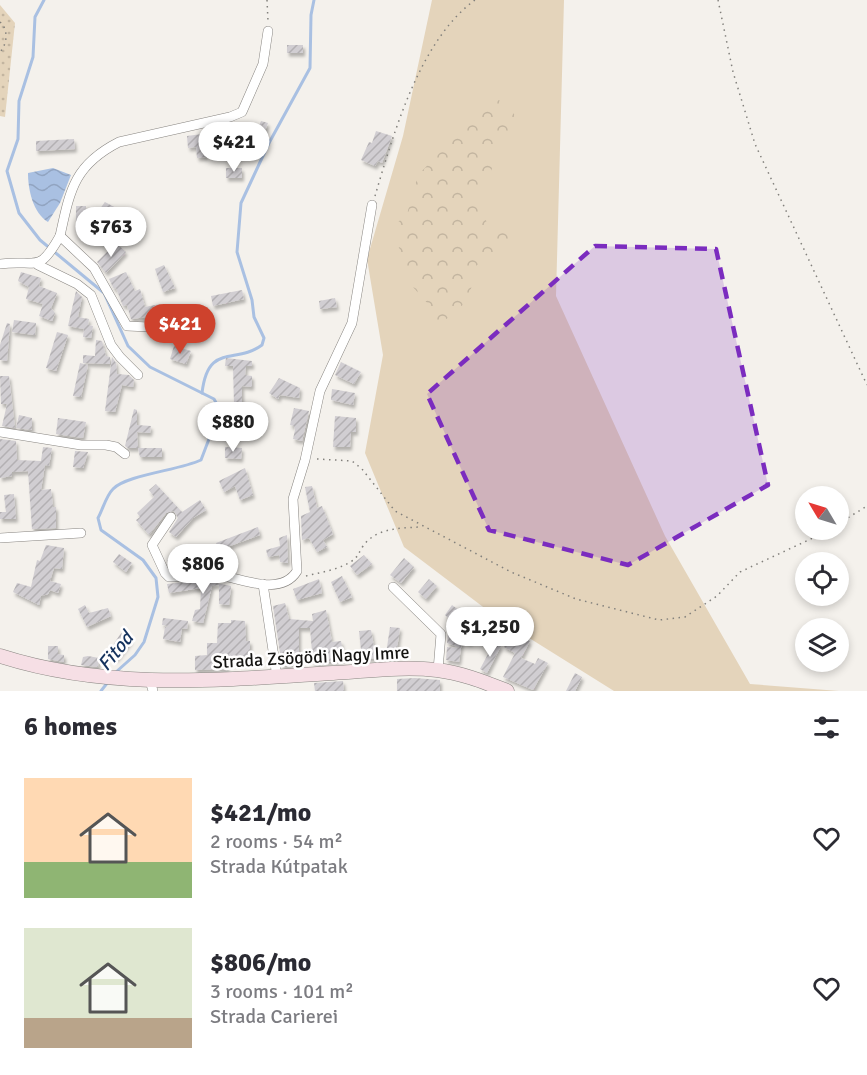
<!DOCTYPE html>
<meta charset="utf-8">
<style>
:root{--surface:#fff;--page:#f2f2f3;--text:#2b2b33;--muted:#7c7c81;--accent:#ce422d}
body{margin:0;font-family:Signika,sans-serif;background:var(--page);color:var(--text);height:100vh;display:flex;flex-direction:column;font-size:22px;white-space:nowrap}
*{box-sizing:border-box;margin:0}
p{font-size:20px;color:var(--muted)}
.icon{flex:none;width:33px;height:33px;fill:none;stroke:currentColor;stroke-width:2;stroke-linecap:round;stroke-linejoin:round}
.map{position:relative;height:691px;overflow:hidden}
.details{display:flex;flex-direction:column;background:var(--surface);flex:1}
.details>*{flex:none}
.needle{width:39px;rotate:308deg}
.buttons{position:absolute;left:795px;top:486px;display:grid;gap:12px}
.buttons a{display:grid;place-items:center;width:54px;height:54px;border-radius:50%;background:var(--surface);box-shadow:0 3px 9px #0003;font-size:30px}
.price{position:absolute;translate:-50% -51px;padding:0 14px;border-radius:21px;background:#fff;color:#222;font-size:20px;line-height:39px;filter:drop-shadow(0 2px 3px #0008)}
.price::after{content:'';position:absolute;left:50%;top:36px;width:18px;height:14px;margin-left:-9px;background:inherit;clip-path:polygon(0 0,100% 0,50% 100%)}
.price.current{background:var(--accent);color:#fff}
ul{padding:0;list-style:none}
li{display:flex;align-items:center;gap:18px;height:150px;padding:0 24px}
li span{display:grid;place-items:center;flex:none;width:168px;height:120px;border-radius:0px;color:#555}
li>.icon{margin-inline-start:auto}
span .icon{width:72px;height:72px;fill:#fffc;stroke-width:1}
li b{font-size:26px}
h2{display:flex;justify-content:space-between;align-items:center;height:72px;padding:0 24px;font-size:26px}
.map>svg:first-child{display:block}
.green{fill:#e4d4bb}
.forest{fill:url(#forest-crowns)}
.park{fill:url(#park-dots)}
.water{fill:url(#water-waves)}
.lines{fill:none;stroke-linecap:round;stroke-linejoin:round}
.stream{stroke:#a9c0e2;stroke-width:3}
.building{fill:url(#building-hatch);filter:url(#shadow)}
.minor-casing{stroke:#888581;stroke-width:10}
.secondary-casing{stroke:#888581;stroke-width:15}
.path{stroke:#82807c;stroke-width:1.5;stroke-dasharray:1.5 4.5;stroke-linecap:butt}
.minor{stroke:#fff;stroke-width:9}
.secondary{stroke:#f6dfe5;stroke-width:14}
.marked{fill:#7b2cbf;fill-opacity:0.2;stroke:#7b2cbf;stroke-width:4.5;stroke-dasharray:12 8;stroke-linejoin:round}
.labels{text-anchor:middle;stroke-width:5;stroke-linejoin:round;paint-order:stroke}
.street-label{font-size:18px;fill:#151412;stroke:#fffefe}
.water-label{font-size:20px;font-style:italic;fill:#15325d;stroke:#fffefe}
</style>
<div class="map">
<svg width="867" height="691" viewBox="0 0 867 691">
<defs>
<pattern id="forest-crowns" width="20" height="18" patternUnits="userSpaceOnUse" patternTransform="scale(1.5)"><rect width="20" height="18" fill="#e4d4bb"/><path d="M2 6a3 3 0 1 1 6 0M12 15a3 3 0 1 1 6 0" fill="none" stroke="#c3b5a0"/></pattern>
<pattern id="park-dots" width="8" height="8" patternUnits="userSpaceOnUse" patternTransform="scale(1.5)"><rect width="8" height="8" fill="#e4d4bb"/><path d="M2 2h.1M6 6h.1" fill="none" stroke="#c3b5a0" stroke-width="1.8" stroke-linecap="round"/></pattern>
<pattern id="water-waves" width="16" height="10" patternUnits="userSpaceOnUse" patternTransform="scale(1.5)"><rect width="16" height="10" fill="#a9c0e2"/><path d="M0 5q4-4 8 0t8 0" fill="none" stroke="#91a4c1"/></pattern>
<pattern id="building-hatch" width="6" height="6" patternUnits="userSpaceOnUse" patternTransform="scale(1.5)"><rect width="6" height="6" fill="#d1ced2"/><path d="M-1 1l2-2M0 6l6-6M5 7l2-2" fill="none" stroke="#b3b0b3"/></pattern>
<filter id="shadow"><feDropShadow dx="2" dy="3.5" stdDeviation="1.5" flood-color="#0004"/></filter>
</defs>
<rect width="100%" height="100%" fill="#f4f1ec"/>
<path class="green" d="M432,0H564L556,296L665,536L750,684L839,691H614L499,619L404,547L365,453L383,355L367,259L403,136Z"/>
<path class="forest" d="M485,93L512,107L518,128L493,146L494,164L478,200L489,228L511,229L505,254L477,265C469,301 467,306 436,326L429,305L413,287L393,231L397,223L407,214L418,175L470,122Z"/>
<path class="park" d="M0,5L15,23L5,117L0,116Z"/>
<path class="water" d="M53,168L71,175L60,203L48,222C33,213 28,190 28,173Z"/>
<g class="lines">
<g class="stream">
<path d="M44,0L35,17L33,57L19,101L18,139L7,171L19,213L40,240L104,293L128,346L150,367L214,399L220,410L201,460C180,470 126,475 113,489C106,496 103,509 98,518L101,530L143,560L156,578L158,597L144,642L135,655L116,672"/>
<path d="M202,393C208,342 235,365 262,345L264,338L254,317L252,300L237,252L241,203L269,143L310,68L311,15L314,0"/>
<path d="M101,691L108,682"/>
</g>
</g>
<g class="building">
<rect x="287" y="45" width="16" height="8"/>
<path d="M261,121L268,123L262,139L255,136Z"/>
<path d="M376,131L392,136L382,163L378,161L375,166L361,160L369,142L372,143Z"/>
<path d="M202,134L206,157L197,158L196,147L188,148L187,136Z"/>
<path d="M74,139L75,149L36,151V141Z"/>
<rect x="226" y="168" width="16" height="10"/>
<path d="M105,202L131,216L123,226L121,225L114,234L100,223L97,233L76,228V206H86V211L96,214Z"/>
<path d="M116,243L126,252L106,273L97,262Z"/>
<path d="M164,265L175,288L163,292L155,269Z"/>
<path d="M21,272L41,278L39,286L57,293L51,308L55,313L52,321L39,316L43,304L26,299L29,287L18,281Z"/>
<path d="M126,272L135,291L140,289L145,307L160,304L162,315L131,319L127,305L123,306L116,288L114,289L109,279Z"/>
<path d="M242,290L244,299L213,306L211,296Z"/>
<path d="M76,291L82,297L78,317L89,319L88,325L93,326L91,338L83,337L84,329L68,326Z"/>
<path d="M335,298L337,307L320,309L319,301Z"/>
<path d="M14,320L36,323L35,335L12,332Z"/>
<path d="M7,323L10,324L7,361L0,360V345Z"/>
<path d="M57,332L68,335L56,371L46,368Z"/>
<path d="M96,340L102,341L106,356L110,357V364L83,363V355L95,356Z"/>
<path d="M174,346L191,351L186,364L170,359Z"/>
<path d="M112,357L116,363L117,374L129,375L134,380L133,387L122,385L115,412L105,411Z"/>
<path d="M226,358L252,361V366H246L245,375L252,376V387L242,386V404H234L233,366H225Z"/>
<path d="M341,362L361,372L354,384L335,375Z"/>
<path d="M80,363L88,365L81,397L73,396Z"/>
<path d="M0,376H9L15,428L2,426L7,404H1Z"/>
<path d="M279,378L300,388L299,398L280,395L278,399L269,393Z"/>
<path d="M332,389L355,393L353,405L331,400Z"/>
<path d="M294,408L309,411L302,441L293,439L295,430L294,426L290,425Z"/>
<path d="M134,409L137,410V425L151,426L150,433L137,432L138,448H128L125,446Z"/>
<path d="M19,415L32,418V430L16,428Z"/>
<path d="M335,416L356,418V432H351L350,447H333Z"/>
<path d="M58,418L86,422L83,438L56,434Z"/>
<path d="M0,439L16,441L17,460L41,461L43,447L52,448L49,466L45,465L41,490L51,489L53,507H56V528L32,529L28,471L12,472V476L0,478Z"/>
<path d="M225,447L242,448L241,459L225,458Z"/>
<path d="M138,448H162V457H140Z"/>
<path d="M75,451L88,452L83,468L73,467Z"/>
<path d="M245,468L253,495L240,500L235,486L224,492L219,481Z"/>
<path d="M156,484L182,512L200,500L206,510L193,518L176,537L169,532L178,518L174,511L166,513L149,535L136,520L140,517L137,513L154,497L149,490Z"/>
<path d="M312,486L317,508L322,506L333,534L323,540L327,547L317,552L309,538L302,540L301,516L310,512L305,487Z"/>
<path d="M14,494L16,519H0V512H6L4,495Z"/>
<path d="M258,527L260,535L219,550L216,543Z"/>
<path d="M287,535L288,563L280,562L279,555L268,557L266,550L280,546L279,538Z"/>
<path d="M46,545L64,548L62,569L54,568L50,581L61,584L58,593L50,590L48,594L41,596L39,605L13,592L17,583L31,587L37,560L40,561Z"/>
<path d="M190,550L194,558L185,562L188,568L172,570L167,560Z"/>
<path d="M119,554L132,563L126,572L113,562Z"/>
<path d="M364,555L372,564L357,575L350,566Z"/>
<path d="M404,558L414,567L401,583L390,575Z"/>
<path d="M342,576L352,597L340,602L331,582Z"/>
<path d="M319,579L322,593L297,600L293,589Z"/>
<path d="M429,579L437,586L426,599L418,592Z"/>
<path d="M202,580L231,586L229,605L219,604V585L212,586L203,623L192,621L195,610L200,609L201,588L169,593L167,584Z"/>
<path d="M285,603L289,619L313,621L312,614L326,610L332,642L341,641L345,660L313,663L310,628H299V663L282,666L273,606Z"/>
<path d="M85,605L89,613L108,608L111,616L87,627L78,609Z"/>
<path d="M452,605L468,617L462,625L474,628L470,643L462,641L459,662L446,660L447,647L460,648L447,643L448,634L454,635L456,628L461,630L445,615Z"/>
<path d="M163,618L188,621L187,629L182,628L180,642L163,639L165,627L169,626L162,625Z"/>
<path d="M231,620L245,621L246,641H250V663H227V669L195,670V656L207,655V643H217L218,623H231Z"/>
<path d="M390,627L400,628L396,656L386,654Z"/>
<path d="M371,630L376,658L362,659L359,631Z"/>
<path d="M513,632L530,641L521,658L535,664L538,658L548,663L533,690L503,677L515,653L504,647Z"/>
<path d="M121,633L131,640L116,659L108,653Z"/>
<path d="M494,643L501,646L487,673L480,669Z"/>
<path d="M48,646H58V654L64,655V662L48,659Z"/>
<path d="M88,656L99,658L98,667L81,665L83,657Z"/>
<path d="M575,673L582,677L575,691H566Z"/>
<path d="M415,678L440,680V691H397V679Z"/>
<path d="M343,681L344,691H315L314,683Z"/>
</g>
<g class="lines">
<defs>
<g id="minor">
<path d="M60,236C70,190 74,165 119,142L230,117L242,112L263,64L268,31"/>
<path d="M0,264C37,259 38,275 60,236L94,268L127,326L192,329"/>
<path d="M38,265L77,284L91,295L111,345L120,357L138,375"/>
<path d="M0,432L81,445H106L116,447L125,454"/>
<path d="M171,517L152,545L165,573L169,577C182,578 194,572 207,573C232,574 279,600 297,571L293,499L305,460L320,391L352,323L372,205"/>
<path d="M0,538L81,533"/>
<path d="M263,584L277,677"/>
<path d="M393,587L441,634L438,670"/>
<path d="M151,684L153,691"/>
</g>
<path id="secondary" d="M0,656C109,691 219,680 333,673C368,671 403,666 437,670C462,673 484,682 507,691"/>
</defs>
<use href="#minor" class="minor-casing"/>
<use href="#secondary" class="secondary-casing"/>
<g class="path">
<path d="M267,0L268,21"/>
<path d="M718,0L733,72L755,144L867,385"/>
<path d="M0,22C9,30 7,44 0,52"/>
<path d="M375,196C394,132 420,40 475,0"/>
<path d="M317,459L352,461L362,469L395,511L511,572L576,599L659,620L685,617L717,596L740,572L830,530"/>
<path d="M838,524L867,506"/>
<path d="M306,576C322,572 338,570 352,561C358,557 359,552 363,546C376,528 400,528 420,527"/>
</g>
<use href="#minor" class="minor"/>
<use href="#secondary" class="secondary"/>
</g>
<path class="marked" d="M595,246L716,249L768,485L628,565L489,530L427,394Z"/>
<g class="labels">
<g class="street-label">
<text transform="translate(311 657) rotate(-3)" y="6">Strada Zsögödi Nagy Imre</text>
</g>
<g class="water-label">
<text transform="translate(115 651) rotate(-51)" y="7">Fitod</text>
</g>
</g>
</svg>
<div class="buttons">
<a><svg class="needle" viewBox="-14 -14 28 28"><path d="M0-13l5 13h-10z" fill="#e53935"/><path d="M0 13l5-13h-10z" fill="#7c7c81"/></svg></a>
<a><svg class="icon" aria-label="locate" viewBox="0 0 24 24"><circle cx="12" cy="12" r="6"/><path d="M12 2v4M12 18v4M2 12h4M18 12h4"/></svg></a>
<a><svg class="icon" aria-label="layers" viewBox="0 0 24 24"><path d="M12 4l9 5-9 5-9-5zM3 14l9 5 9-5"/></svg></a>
</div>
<b class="price" style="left:234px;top:173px">$421</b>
<b class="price" style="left:111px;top:258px">$763</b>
<b class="price current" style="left:180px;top:355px">$421</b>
<b class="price" style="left:233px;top:453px">$880</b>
<b class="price" style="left:203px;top:595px">$806</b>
<b class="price" style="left:490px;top:658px">$1,250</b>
</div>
<section class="details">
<h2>6 homes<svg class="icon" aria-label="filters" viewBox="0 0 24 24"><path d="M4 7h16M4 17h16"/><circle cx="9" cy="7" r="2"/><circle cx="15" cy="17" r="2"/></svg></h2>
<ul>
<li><span style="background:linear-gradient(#ffd9b3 70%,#8fb573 0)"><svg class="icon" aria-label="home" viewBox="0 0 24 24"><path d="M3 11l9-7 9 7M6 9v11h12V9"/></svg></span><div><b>$421/mo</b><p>2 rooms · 54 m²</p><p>Strada Kútpatak</p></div><svg class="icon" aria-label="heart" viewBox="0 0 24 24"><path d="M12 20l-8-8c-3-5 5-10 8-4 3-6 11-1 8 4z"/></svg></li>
<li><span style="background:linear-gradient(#dfe7d0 75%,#b9a48a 0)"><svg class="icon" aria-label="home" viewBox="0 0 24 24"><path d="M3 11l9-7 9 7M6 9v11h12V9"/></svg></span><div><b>$806/mo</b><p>3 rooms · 101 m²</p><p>Strada Carierei</p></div><svg class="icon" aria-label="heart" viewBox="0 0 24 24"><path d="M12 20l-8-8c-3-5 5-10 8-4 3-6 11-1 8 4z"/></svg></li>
</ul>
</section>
